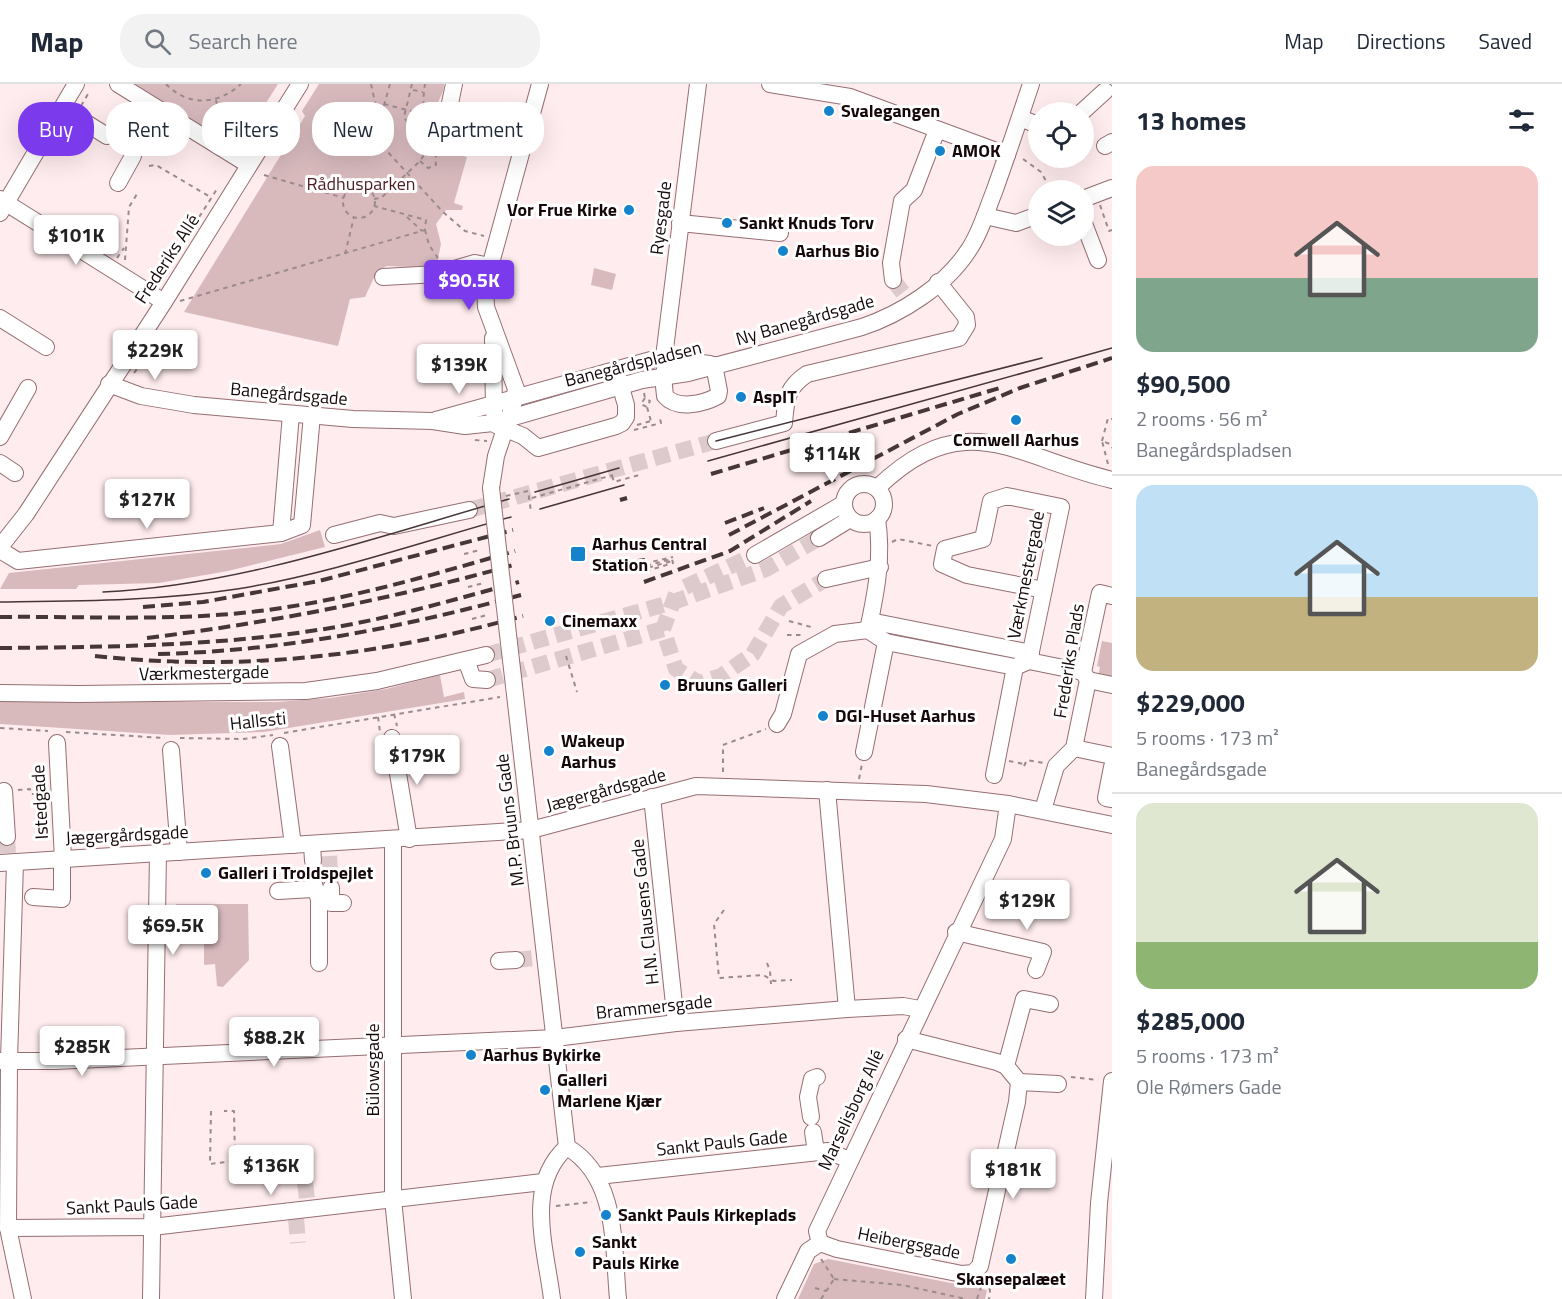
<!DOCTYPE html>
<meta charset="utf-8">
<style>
:root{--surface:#fff;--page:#f2f2f3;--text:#1f2937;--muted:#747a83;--line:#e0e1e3;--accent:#7c3aed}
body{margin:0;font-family:"Titillium Web",sans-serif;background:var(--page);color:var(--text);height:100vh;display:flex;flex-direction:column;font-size:22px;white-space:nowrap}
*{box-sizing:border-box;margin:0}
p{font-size:20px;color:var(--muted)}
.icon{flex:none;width:33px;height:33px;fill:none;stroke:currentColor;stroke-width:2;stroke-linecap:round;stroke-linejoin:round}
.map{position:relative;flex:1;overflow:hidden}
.side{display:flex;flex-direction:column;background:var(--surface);width:450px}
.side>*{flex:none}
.guide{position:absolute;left:18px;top:18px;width:570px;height:54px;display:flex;gap:12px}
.controls{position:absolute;left:1028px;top:18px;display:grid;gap:12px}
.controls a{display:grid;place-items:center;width:66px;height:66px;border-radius:50%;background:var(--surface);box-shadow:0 6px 24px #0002;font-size:30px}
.price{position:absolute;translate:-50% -51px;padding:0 14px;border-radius:6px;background:#fff;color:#222;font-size:20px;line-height:39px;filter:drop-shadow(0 2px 3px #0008)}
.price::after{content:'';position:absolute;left:50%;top:36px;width:18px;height:14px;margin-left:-9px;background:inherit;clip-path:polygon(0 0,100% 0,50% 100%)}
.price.active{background:var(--accent);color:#fff}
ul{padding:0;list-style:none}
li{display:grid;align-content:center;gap:12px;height:318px;padding:0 24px}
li+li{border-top:2px solid var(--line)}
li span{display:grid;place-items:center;height:186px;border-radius:18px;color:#555}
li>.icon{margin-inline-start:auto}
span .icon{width:108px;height:108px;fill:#fffc;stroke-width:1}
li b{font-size:26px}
h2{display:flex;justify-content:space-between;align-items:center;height:72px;padding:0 24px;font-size:26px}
.chip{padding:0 21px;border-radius:24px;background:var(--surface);box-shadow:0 6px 24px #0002;font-size:21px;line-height:54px}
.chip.active{background:var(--accent);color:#fff}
header{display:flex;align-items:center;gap:36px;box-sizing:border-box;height:84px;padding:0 30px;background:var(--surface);border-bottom:2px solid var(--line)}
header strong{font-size:28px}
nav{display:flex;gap:33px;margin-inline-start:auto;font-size:21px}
.search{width:420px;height:54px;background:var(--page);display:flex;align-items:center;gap:15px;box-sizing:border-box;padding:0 21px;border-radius:24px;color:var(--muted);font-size:22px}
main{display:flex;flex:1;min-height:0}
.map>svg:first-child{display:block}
.green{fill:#d8babd}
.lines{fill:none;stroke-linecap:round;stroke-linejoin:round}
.minor-tunnel{stroke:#dccacc;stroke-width:16;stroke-dasharray:16 8;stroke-linecap:butt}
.minor-casing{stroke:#956e72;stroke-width:18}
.path{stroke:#9c8b8d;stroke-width:2;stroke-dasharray:4.5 4.5;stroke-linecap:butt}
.minor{stroke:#fff;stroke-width:16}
.tram{stroke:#453638;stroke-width:1.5}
.rail{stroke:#453638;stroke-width:4;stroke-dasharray:12 6;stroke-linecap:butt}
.minor-bridge-casing{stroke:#956e72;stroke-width:18;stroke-linecap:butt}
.minor-bridge{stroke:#fff;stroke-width:16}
.poi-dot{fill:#1483cc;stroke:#fff;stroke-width:2}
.labels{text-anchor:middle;stroke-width:6;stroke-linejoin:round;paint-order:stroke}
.poi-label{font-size:18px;font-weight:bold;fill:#16080a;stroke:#fff;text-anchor:start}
.park-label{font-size:18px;fill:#4d1c24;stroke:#fff}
.street-label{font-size:18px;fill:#16080a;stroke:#fff}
</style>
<header>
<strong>Map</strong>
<div class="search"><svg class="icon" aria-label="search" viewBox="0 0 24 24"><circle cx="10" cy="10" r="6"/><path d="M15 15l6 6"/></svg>Search here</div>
<nav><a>Map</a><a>Directions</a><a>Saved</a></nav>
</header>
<main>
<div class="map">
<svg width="1112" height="1215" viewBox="0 0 1112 1215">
<rect width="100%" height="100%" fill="#ffecee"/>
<g class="green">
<path d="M129,0H278L242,57L227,48L221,57Z"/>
<path d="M319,0H444C444,17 422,29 454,38L446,67L467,73L454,119L463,122L462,126H446L436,140L441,160L436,184L387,182L377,187L365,213L350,215L338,262L184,228L305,32L302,27Z"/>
<path d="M594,184L616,190L612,206L591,201Z"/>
<path d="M320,446L325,463L228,487L159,499L79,501L76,505H0L9,489L281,460Z"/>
<path d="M1102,557L1112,559V596L1098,593L1100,583L1097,582Z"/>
<path d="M440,591L444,613L464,608L465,615L264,648L170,651L0,640V618H276L331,614L386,605Z"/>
<path d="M176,820H248L249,876L223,903L217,902L215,880L204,881V836H176Z"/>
<path d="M828,1175L987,1206L985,1215H798L814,1180Z"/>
</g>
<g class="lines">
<g class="minor-tunnel">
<path d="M893,196L904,210"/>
<path d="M469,426L716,357"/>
<path d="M685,503L755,471"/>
<path d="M676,510L663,545L676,585L699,599L721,592L753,570L781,522L826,495"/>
<path d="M486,571L673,518L766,485L819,454"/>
<path d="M487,596L663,545"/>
<path d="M7,753L8,770"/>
<path d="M329,772L331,804"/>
<path d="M516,876L535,874"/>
<path d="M305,1098L307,1115"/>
<path d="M296,1134L298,1159"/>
</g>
<defs>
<g id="minor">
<path d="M118,0L249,81"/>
<path d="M770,0L850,13L1007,71"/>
<path d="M62,24L107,52"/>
<path d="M449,24L454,0"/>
<path d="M1082,28L1105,7"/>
<path d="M1020,34L1038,41"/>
<path d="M1105,62L1112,58"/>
<path d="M118,99L133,72"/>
<path d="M0,115L164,218"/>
<path d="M1083,115L1112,104"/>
<path d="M0,129L76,0"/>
<path d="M985,132L1016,139L1038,131"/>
<path d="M1083,137L1098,176"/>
<path d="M680,139L780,149"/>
<path d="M383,193L438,190L475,179L490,182"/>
<path d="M893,196L891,179L902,117L914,106L937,46"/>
<path d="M0,234L46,263"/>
<path d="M493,254L494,329"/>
<path d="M664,273L698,0"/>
<path d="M666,283L663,292L665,312C677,326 703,320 718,312L719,307L714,281"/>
<path d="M109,300L141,312L194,321L353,335L433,337L465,342L493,339L642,296L688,289L862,243C901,230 945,202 968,167C980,150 986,128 994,108C1007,72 1019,36 1031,0"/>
<path d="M291,330L281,449L302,441L312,331"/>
<path d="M436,336L658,274L710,280"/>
<path d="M496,341L523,352L538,364L616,342L622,339L626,333V321L618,293"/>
<path d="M0,353L28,304"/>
<path d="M716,357L784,339C786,316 786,304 807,290L959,254L967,241L966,233L938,198"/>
<path d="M0,379L15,389"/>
<circle cx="864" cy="420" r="20"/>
<path d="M491,404L496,372L513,321L516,305L486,223L485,201L540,0"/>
<path d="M877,404C966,319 1014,373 1112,396"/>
<path d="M334,451L380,439L394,442L469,426"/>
<path d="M819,454L850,435"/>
<path d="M0,463L26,430L164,218L300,0"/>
<path d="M0,466L18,477L281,449"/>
<path d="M755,471L843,420"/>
<path d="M826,495L880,483"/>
<path d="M870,537L1031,569"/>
<path d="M868,546C876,509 883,473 877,435"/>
<path d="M466,576L473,595L487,596"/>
<path d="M1029,577L1083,588"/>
<path d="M1088,596L1112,601"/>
<path d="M514,602L567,1063"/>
<path d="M0,609L79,610L306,607L377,597L486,571"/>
<path d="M777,640L783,630L799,570L835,550L868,546L886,558"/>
<path d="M392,654L409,755"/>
<path d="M57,659L63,775"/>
<path d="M280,662L293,761"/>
<path d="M1074,664L1112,672"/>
<path d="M171,666L179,768"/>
<path d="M864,668L886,558L1015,583"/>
<path d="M1112,683L1106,714L1112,715"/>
<path d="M994,691L1015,583L1029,577L1061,423L1007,412L991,417L983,455L945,465L942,480L967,491L1044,506"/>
<path d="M827,706L847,925"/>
<path d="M4,707L7,753"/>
<path d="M652,713L676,939"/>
<path d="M1043,726L1056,682L1074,664L1088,596L1083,588L1100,509L1112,512"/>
<path d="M393,756V1115L403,1215"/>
<path d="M312,760L313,777"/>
<path d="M15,778L9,977L8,1144L23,1215"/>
<path d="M0,779L531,746L696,702L926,710L1008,720L1112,741"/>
<path d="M313,798L319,815V879"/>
<path d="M331,804V819H343"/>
<path d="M278,807L313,805"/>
<path d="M33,813L62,815V775"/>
<path d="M956,848L1043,868L1036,886"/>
<path d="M499,877L516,876"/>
<path d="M0,977H55L555,954L676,939L847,925L903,922L920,925"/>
<path d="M1006,982L1024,915L1050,920"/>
<path d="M1019,998L1058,1000"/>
<path d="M811,1033L808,1013L812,995L817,993"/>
<path d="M813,1048L816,1068"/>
<path d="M567,1063C618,1093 613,1162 618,1215"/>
<path d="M598,1092L828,1067L849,1076"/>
<path d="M8,1144L152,1143L543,1098"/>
<path d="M820,1159L817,1147L1003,755L1008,720"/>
<path d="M820,1159L837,1165L962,1190L973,1189L980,1182L1017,1018L1019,998L1006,982L997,978L906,955"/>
<path d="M151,1215L158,769"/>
<path d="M552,1215C546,1165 524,1101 567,1063"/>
<path d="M785,1215L808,1167L820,1159"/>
<path d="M1094,1215L1099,1119L1112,997"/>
</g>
</defs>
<use href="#minor" class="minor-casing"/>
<g class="path">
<path d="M166,0C188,23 218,21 241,0"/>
<path d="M371,0L379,36"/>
<path d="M390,0L379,39L386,66L443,128L465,147L484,152"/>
<path d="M412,0L404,33L416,52"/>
<path d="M413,6L423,8"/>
<path d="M216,16L222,48"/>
<path d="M384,20L415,28L435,21"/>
<path d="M81,22L88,10L90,12"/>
<path d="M438,52L444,37"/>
<path d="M426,70L416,62V52L430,44"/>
<path d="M1023,75L1041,88L1051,106"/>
<path d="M420,77L428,84L436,81L435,74L439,66L432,62"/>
<path d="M149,82L156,81L212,114"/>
<path d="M264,91L344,114"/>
<circle cx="359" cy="118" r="16"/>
<path d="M374,115L381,114L419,78L438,52C422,36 422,21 425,0"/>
<path d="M1100,121L1109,147L1112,146"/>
<path d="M407,133L422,147"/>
<path d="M425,146L429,161L440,177"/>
<path d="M345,170L354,133"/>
<path d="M175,171L217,105"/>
<path d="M117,174L124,164"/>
<path d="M125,176L129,123L137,110"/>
<path d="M180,217L425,146L426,136L374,122"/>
<path d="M134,289L146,273"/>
<path d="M644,309L645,314L650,317L647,323L652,341"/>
<path d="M645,314L641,320L647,323"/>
<path d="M637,341L651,337"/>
<path d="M634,346L661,339L660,335"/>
<path d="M794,350L796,364"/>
<path d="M475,356L487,357"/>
<path d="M1102,357L1108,334L1112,335"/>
<path d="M1108,380L1102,357L1110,360L1112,364"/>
<path d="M612,392L614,398L639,391"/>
<path d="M506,412L528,407L531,427"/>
<path d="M532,414L613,391"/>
<path d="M892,458L898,455L933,462"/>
<path d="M464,470L480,466"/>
<path d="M638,484L672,475L673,479L640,489L637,481L673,473"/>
<path d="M640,486L672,477"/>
<path d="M468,503L484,499"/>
<path d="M472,535L487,531"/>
<path d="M789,537L815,544"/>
<path d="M787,551H805"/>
<path d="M566,572L577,608"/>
<path d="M394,630L397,642"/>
<path d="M378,633L380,648"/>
<path d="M0,644L48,647"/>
<path d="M66,648L165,654"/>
<path d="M284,649L500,613"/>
<path d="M180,654L243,655L273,651"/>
<path d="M1009,677L1024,680"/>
<path d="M1024,682L1027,676L1044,679"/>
<path d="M723,688V661L766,645"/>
<path d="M859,695L862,680"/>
<path d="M18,706L30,705L31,710H35"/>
<path d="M724,826L714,840L719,894L763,891L774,897L792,896"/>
<path d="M767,879L770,887L771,900"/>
<path d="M1071,993L1098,996"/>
<path d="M211,1027L210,1080L235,1077L234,1027H224"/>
<path d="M556,1122L592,1118"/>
<path d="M821,1175L834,1195"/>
<path d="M834,1195L902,1201L966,1215"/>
<path d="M984,1197L990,1206L989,1215"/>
<path d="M815,1204L826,1207"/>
<path d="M821,1215L834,1195"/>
<path d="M977,1215L982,1200"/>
</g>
<use href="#minor" class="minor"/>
<g class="tram">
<path d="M716,357L1042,274"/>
<path d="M708,377L1112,264"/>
<path d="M535,408L619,384"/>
<path d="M540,425L624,401"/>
<path d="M103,508C243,501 376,453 509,415"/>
<path d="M0,518C79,517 158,517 237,505C330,490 421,458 511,433"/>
</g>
<g class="rail">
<path d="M711,390L1003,303"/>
<path d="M620,416L627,414"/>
<path d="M725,439L764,424"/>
<path d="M729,451L958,330L1020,304L1112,274"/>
<path d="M634,465L641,463"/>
<path d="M638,477L645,476"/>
<path d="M644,498L730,467L811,417"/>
<path d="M143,523L203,518L319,497L513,446"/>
<path d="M0,533C80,532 161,537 241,529C334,520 425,493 515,467"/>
<path d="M147,554C275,538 392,515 517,480"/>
<path d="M0,564C114,563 229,562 342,542C402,531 460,514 519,498"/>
<path d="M158,570C284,567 399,544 521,511"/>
<path d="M95,572C244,588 379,572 523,532"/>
</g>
<defs>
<path id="minor-bridge" d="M491,404L514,602"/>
</defs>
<use href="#minor-bridge" class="minor-bridge-casing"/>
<use href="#minor-bridge" class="minor-bridge"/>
</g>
<g class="poi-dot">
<circle cx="829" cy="27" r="6"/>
<circle cx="940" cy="67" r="6"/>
<circle cx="629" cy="126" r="6"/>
<circle cx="727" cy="139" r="6"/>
<circle cx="783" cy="167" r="6"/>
<circle cx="741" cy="313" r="6"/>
<circle cx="1016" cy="336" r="6"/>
<rect x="570" y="462" width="16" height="16" rx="3"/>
<circle cx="550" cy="537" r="6"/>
<circle cx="665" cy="601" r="6"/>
<circle cx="823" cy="632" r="6"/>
<circle cx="549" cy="667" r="6"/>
<circle cx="206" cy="789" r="6"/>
<circle cx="471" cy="971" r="6"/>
<circle cx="545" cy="1006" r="6"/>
<circle cx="606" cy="1131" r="6"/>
<circle cx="580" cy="1168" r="6"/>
<circle cx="1011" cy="1175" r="6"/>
</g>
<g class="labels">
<g class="poi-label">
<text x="841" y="33">Svalegangen</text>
<text x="952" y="73">AMOK</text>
<text x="617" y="132" text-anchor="end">Vor Frue Kirke</text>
<text x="739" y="145">Sankt Knuds Torv</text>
<text x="795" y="173">Aarhus Bio</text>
<text x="753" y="319">AspIT</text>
<text x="1016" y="362" text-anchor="middle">Comwell Aarhus</text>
<text x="592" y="466">Aarhus Central<tspan x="592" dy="21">Station</tspan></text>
<text x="562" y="543">Cinemaxx</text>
<text x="677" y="607">Bruuns Galleri</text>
<text x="835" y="638">DGI-Huset Aarhus</text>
<text x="561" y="663">Wakeup<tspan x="561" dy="21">Aarhus</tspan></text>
<text x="218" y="795">Galleri i Troldspejlet</text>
<text x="483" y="977">Aarhus Bykirke</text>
<text x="557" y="1002">Galleri<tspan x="557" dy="21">Marlene Kjær</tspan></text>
<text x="618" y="1137">Sankt Pauls Kirkeplads</text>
<text x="592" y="1164">Sankt<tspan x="592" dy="21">Pauls Kirke</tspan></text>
<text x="1011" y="1201" text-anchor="middle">Skansepalæet</text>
</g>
<g class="park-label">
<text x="361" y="106">Rådhusparken</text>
</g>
<g class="street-label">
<text transform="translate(661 134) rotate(-83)" y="6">Ryesgade</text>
<text transform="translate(167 175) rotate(-57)" y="6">Frederiks Allé</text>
<text transform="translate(805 236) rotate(-16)" y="6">Ny Banegårdsgade</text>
<text transform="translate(633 280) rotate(-14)" y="6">Banegårdspladsen</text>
<text transform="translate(289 310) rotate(5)" y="6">Banegårdsgade</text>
<text transform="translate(1026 491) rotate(-79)" y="6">Værkmestergade</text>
<text transform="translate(1069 577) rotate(-81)" y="6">Frederiks Plads</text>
<text transform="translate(204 589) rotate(-1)" y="6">Værkmestergade</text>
<text transform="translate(258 637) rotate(-6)" y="6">Hallssti</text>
<text transform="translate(606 706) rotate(-15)" y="6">Jægergårdsgade</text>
<text transform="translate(40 718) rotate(-93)" y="6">Istedgade</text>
<text transform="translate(510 736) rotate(-97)" y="6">M.P. Bruuns Gade</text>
<text transform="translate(127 751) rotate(-3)" y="6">Jægergårdsgade</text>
<text transform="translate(645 828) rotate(-96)" y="6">H.N. Clausens Gade</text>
<text transform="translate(654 923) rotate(-6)" y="6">Brammersgade</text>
<text transform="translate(373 986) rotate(-90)" y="6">Bülowsgade</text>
<text transform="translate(851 1026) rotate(-65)" y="6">Marselisborg Allé</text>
<text transform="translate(722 1059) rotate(-6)" y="6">Sankt Pauls Gade</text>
<text transform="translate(132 1121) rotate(-3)" y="6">Sankt Pauls Gade</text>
<text transform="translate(909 1159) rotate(11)" y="6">Heibergsgade</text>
</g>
</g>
</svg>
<div class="controls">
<a><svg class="icon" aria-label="locate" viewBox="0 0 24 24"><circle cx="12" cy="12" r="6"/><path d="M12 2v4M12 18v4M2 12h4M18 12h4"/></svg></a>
<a><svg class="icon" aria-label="layers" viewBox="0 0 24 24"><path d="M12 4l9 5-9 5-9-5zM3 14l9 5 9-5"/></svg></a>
</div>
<b class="price" style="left:76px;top:182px">$101K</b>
<b class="price active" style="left:469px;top:227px">$90.5K</b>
<b class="price" style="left:155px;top:297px">$229K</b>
<b class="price" style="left:459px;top:311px">$139K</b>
<b class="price" style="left:832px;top:400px">$114K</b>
<b class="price" style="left:147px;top:446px">$127K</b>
<b class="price" style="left:417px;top:702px">$179K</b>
<b class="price" style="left:1027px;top:847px">$129K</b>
<b class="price" style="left:173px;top:872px">$69.5K</b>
<b class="price" style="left:274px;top:984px">$88.2K</b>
<b class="price" style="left:82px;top:993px">$285K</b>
<b class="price" style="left:271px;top:1112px">$136K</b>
<b class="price" style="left:1013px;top:1116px">$181K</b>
<div class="guide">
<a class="chip active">Buy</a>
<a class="chip">Rent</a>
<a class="chip">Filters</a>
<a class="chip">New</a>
<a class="chip">Apartment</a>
</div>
</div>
<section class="side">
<h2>13 homes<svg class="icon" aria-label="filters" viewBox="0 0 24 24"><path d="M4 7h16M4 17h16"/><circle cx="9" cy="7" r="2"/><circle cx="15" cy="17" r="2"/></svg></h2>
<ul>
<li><span style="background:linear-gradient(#f6c9c9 60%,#7fa58c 0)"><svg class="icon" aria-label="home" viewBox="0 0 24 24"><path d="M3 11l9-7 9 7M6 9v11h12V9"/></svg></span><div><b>$90,500</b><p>2 rooms · 56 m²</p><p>Banegårdspladsen</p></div></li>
<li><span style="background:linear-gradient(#bfe0f5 60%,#c2b280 0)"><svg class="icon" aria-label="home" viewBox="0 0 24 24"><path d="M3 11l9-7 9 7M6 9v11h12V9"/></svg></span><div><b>$229,000</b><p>5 rooms · 173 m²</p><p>Banegårdsgade</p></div></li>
<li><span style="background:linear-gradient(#dfe7d0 75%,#8fb573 0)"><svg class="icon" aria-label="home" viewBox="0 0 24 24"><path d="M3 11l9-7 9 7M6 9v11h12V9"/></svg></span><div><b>$285,000</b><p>5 rooms · 173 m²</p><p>Ole Rømers Gade</p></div></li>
</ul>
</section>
</main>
